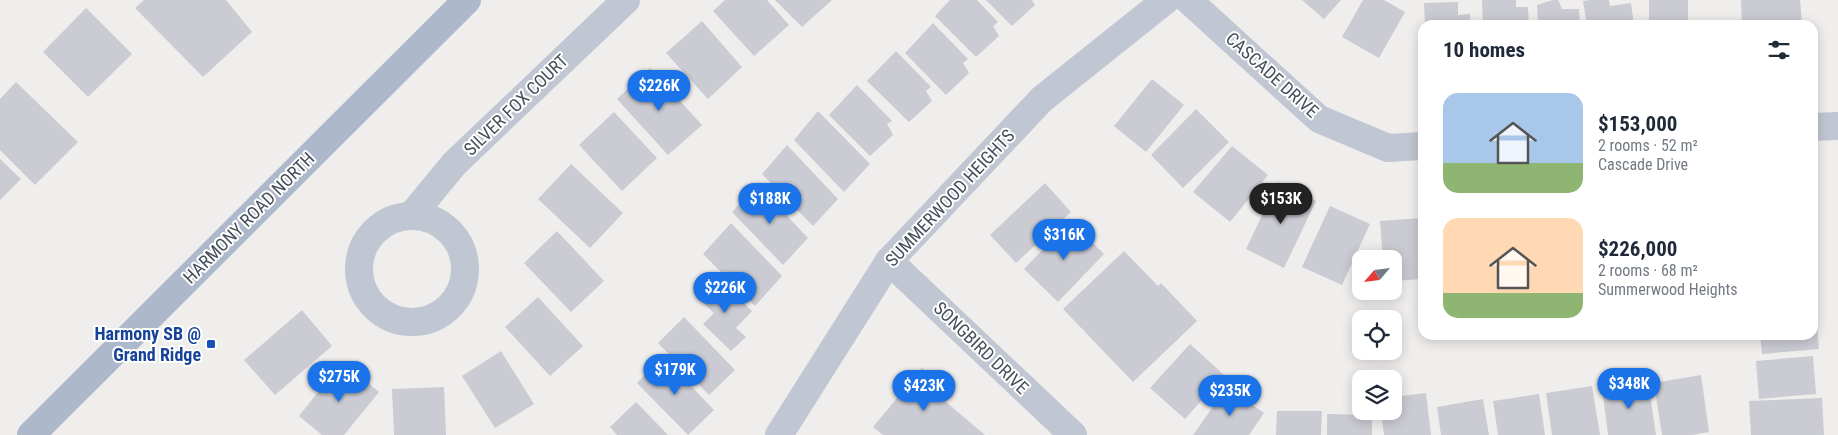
<!DOCTYPE html>
<meta charset="utf-8">
<style>
:root{--surface:#fff;--page:#f2f2f3;--text:#1f2937;--muted:#747a83;--accent:#1a73e8}
body{margin:0;font-family:"Roboto Condensed",sans-serif;background:var(--page);color:var(--text);height:100vh;display:flex;flex-direction:column;font-size:19px;white-space:nowrap}
*{box-sizing:border-box;margin:0}
p{font-size:16px;color:var(--muted)}
.icon{flex:none;width:28px;height:28px;fill:none;stroke:currentColor;stroke-width:2;stroke-linecap:round;stroke-linejoin:round}
.map{position:relative;flex:1;overflow:hidden}
.panel{position:absolute;left:1418px;top:20px;width:400px;height:320px;display:flex;flex-direction:column;background:var(--surface);border-radius:15px;box-shadow:0 2px 12px #0003}
.panel>*{flex:none}
.needle{width:32px;rotate:242deg}
.tools{position:absolute;left:1352px;top:250px;display:grid;gap:10px}
.tools a{display:grid;place-items:center;width:50px;height:50px;border-radius:10px;background:var(--surface);box-shadow:0 2px 12px #0003;font-size:25px}
.price{position:absolute;translate:-50% -42px;padding:0 11px;border-radius:18px;background:var(--accent);color:#fff;font-size:16px;line-height:32px;filter:drop-shadow(0 1px 2px #0008)}
.price::after{content:'';position:absolute;left:50%;top:30px;width:15px;height:11px;margin-left:-8px;background:inherit;clip-path:polygon(0 0,100% 0,50% 100%)}
.price.selected{background:#222;color:#fff}
ul{padding:0;list-style:none}
li{display:flex;align-items:center;gap:15px;height:125px;padding:0 25px}
li span{display:grid;place-items:center;flex:none;width:140px;height:100px;border-radius:15px;color:#555}
li>.icon{margin-inline-start:auto}
span .icon{width:60px;height:60px;fill:#fffc;stroke-width:1}
li b{font-size:21px}
h2{display:flex;justify-content:space-between;align-items:center;height:60px;padding:0 25px;font-size:21px}
.map>svg:first-child{display:block}
.building{fill:#cacbd3}
.lines{fill:none;stroke-linecap:round;stroke-linejoin:round}
.minor{stroke:#c1c7d2;stroke-width:28}
.major{stroke:#aeb8cb;stroke-width:28}
.transit-dot{fill:#1a4fb4;stroke:#fff;stroke-width:2}
.labels{text-anchor:middle;stroke-width:4;stroke-linejoin:round;paint-order:stroke}
.street-label{font-size:18px;fill:#464e5a;stroke:#fff}
.transit-label{font-size:18px;font-weight:bold;fill:#164399;stroke:#fff;text-anchor:end}
</style>
<div class="map">
<svg width="1838" height="435" viewBox="0 0 1838 435">
<rect width="100%" height="100%" fill="#f0eeed"/>
<g class="building">
<path d="M144,0H226L252,32L203,77L135,8Z"/>
<path d="M725,0H767L789,25L754,56L713,11Z"/>
<path d="M775,0H832L802,27Z"/>
<path d="M950,0H977L998,22L993,26L999,36L976,57L935,16Z"/>
<path d="M986,0H1032L1035,5L1012,26Z"/>
<path d="M1302,0H1341L1324,19Z"/>
<path d="M1363,0H1384L1405,12L1379,58L1342,37Z"/>
<path d="M1482,0H1516V7H1528L1529,25H1483Z"/>
<path d="M1553,0H1558L1562,9H1579L1580,25H1538L1537,5Z"/>
<path d="M1591,0H1609L1610,6L1631,3L1634,25H1587L1583,1Z"/>
<rect x="1649" y="0" width="39" height="25"/>
<path d="M1741,0H1800L1802,23L1742,25Z"/>
<path d="M1458,2V15L1470,14V25H1425L1424,3Z"/>
<path d="M86,8L132,54L88,97L43,52Z"/>
<path d="M702,21L742,67L708,99L666,53Z"/>
<path d="M933,23L968,59L963,63L969,73L946,95L905,53Z"/>
<path d="M896,51L931,87L926,91L932,101L909,122L867,81Z"/>
<path d="M650,68L702,125L668,155L617,99Z"/>
<path d="M1152,79L1184,105L1146,152L1114,126Z"/>
<path d="M16,82L78,142L35,185L0,150V99Z"/>
<path d="M857,85L892,121L887,124L893,135L870,156L829,115Z"/>
<path d="M1196,109L1229,142L1183,188L1151,155Z"/>
<path d="M818,111L870,164L844,192L794,140Z"/>
<path d="M614,112L657,158L622,191L579,145Z"/>
<path d="M787,145L838,199L813,226L762,174Z"/>
<path d="M1232,146L1268,175L1230,222L1193,192Z"/>
<path d="M0,159L21,179L0,200Z"/>
<path d="M571,164L623,213L590,248L538,199Z"/>
<path d="M1278,182L1316,201L1284,268L1246,249Z"/>
<path d="M1045,183L1071,212L1016,263L990,235Z"/>
<path d="M757,184L808,238L783,265L732,212Z"/>
<path d="M1330,206L1370,224L1342,285L1302,267Z"/>
<path d="M1422,218V279L1394,281V259H1383L1380,221Z"/>
<path d="M1070,221L1104,254L1058,302L1024,269Z"/>
<path d="M731,223L782,276L755,306L703,254Z"/>
<path d="M557,231L604,281L571,312L524,263Z"/>
<path d="M1124,251L1158,286L1161,283L1197,321L1133,382L1063,309Z"/>
<path d="M719,279L752,311L736,328L746,337L731,351L703,324L714,313L699,299Z"/>
<path d="M1812,279H1814L1817,309H1812Z"/>
<path d="M538,297L583,346L550,376L505,327Z"/>
<path d="M302,310L332,346L275,395L244,360Z"/>
<path d="M1816,311L1819,349L1762,354L1760,335H1812V312Z"/>
<path d="M684,317L735,370L709,395L658,343Z"/>
<path d="M1190,344L1224,375L1185,419L1150,388Z"/>
<path d="M501,351L534,404L495,428L462,376Z"/>
<path d="M1813,356L1816,394L1759,399L1756,361Z"/>
<path d="M663,357L714,410L688,435L637,383Z"/>
<path d="M342,362L379,392L344,435H322L299,416Z"/>
<path d="M922,368L953,394L946,402L985,435H883L873,427Z"/>
<path d="M1701,375L1709,432L1692,435H1662L1654,383Z"/>
<path d="M1648,381L1656,435H1608L1602,388Z"/>
<path d="M1592,386L1600,435H1552L1546,393Z"/>
<path d="M444,387L446,435H394L392,389Z"/>
<path d="M1227,387L1264,413L1249,435H1193Z"/>
<path d="M1426,393L1431,435H1384L1381,411H1394V397Z"/>
<path d="M1539,394L1545,435H1498L1493,401Z"/>
<path d="M1822,398L1824,435H1751L1749,401Z"/>
<path d="M1483,399L1489,435H1441L1437,407Z"/>
<path d="M636,402L668,435H617L610,427Z"/>
<path d="M1277,411H1322L1321,435H1276Z"/>
<path d="M1327,414L1372,415V435H1327Z"/>
</g>
<g class="lines">
<g class="minor">
<path d="M1188,0L1319,119L1388,148L1422,146"/>
<path d="M1812,127L1838,126"/>
<path d="M412,215L454,164L626,0"/>
<circle cx="412" cy="269" r="53"/>
<path d="M889,261L1073,435"/>
<path d="M779,435L889,261L1042,99L1166,0"/>
</g>
<path class="major" d="M31,435L467,0"/>
</g>
<rect class="transit-dot" x="206" y="339" width="10" height="10" rx="2.5"/>
<g class="labels">
<g class="street-label">
<text transform="translate(1272 75) rotate(42)" y="6">CASCADE DRIVE</text>
<text transform="translate(516 105) rotate(-44)" y="6">SILVER FOX COURT</text>
<text transform="translate(950 198) rotate(-47)" y="6">SUMMERWOOD HEIGHTS</text>
<text transform="translate(249 218) rotate(-45)" y="6">HARMONY ROAD NORTH</text>
<text transform="translate(981 348) rotate(44)" y="6">SONGBIRD DRIVE</text>
</g>
<g class="transit-label">
<text x="201" y="340">Harmony SB @<tspan x="201" dy="21">Grand Ridge</tspan></text>
</g>
</g>
</svg>
<div class="tools">
<a><svg class="needle" viewBox="-14 -14 28 28"><path d="M0-13l5 13h-10z" fill="#e53935"/><path d="M0 13l5-13h-10z" fill="#747a83"/></svg></a>
<a><svg class="icon" aria-label="locate" viewBox="0 0 24 24"><circle cx="12" cy="12" r="6"/><path d="M12 2v4M12 18v4M2 12h4M18 12h4"/></svg></a>
<a><svg class="icon" aria-label="layers" viewBox="0 0 24 24"><path d="M12 4l9 5-9 5-9-5zM3 14l9 5 9-5"/></svg></a>
</div>
<b class="price" style="left:659px;top:112px">$226K</b>
<b class="price" style="left:770px;top:225px">$188K</b>
<b class="price selected" style="left:1281px;top:225px">$153K</b>
<b class="price" style="left:1064px;top:261px">$316K</b>
<b class="price" style="left:725px;top:314px">$226K</b>
<b class="price" style="left:675px;top:396px">$179K</b>
<b class="price" style="left:339px;top:403px">$275K</b>
<b class="price" style="left:1629px;top:410px">$348K</b>
<b class="price" style="left:924px;top:412px">$423K</b>
<b class="price" style="left:1230px;top:417px">$235K</b>
<section class="panel">
<h2>10 homes<svg class="icon" aria-label="filters" viewBox="0 0 24 24"><path d="M4 7h16M4 17h16"/><circle cx="9" cy="7" r="2"/><circle cx="15" cy="17" r="2"/></svg></h2>
<ul>
<li><span style="background:linear-gradient(#a9c7e8 70%,#8fb573 0)"><svg class="icon" aria-label="home" viewBox="0 0 24 24"><path d="M3 11l9-7 9 7M6 9v11h12V9"/></svg></span><div><b>$153,000</b><p>2 rooms · 52 m²</p><p>Cascade Drive</p></div></li>
<li><span style="background:linear-gradient(#ffd9b3 75%,#8fb573 0)"><svg class="icon" aria-label="home" viewBox="0 0 24 24"><path d="M3 11l9-7 9 7M6 9v11h12V9"/></svg></span><div><b>$226,000</b><p>2 rooms · 68 m²</p><p>Summerwood Heights</p></div></li>
</ul>
</section>
</div>
